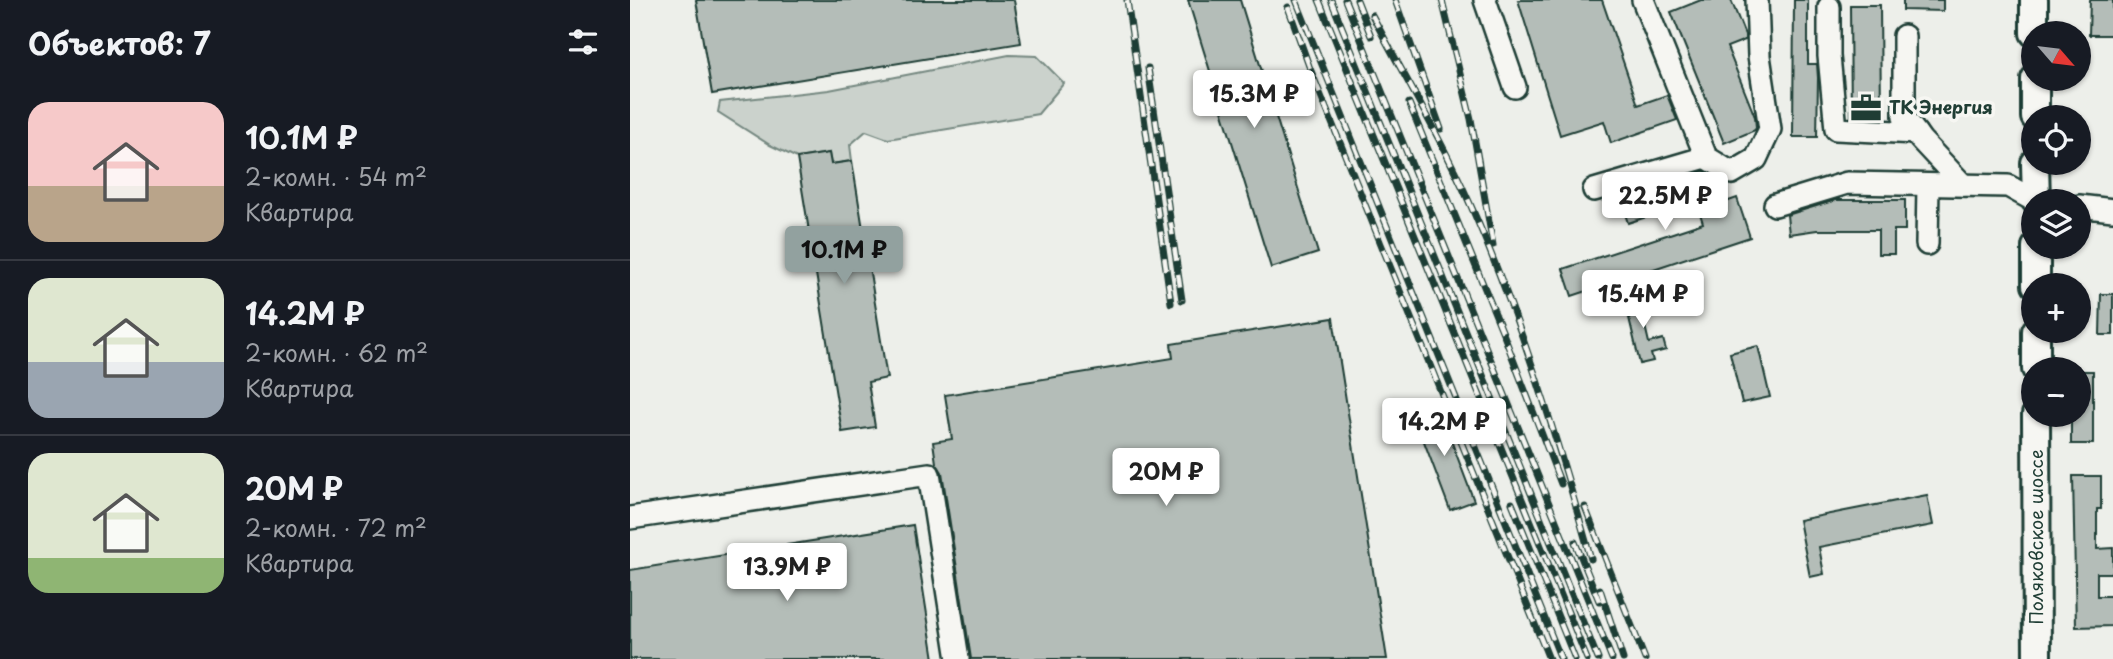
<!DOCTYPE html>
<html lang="ru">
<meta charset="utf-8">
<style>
:root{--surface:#171b24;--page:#20242c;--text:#f1f3f6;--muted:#9ea1a6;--line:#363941;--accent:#92a19f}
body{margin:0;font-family:"Playpen Sans",sans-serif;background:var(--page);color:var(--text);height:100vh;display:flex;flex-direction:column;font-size:26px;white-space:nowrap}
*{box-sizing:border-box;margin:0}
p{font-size:23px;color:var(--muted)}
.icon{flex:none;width:38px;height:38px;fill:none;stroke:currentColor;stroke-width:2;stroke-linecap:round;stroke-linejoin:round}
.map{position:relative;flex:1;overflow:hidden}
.side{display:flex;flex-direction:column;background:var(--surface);width:630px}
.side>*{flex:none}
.needle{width:46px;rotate:118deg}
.controls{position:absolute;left:1391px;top:21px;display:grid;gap:14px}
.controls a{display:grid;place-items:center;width:70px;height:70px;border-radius:50%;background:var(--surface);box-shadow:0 2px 5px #0004;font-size:35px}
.price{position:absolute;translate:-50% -60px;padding:0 16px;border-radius:7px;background:#fff;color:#222;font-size:23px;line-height:46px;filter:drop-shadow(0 2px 4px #0008)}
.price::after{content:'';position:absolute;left:50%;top:42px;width:21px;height:16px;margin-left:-10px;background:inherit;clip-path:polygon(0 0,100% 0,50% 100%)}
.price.selected{background:var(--accent);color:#111}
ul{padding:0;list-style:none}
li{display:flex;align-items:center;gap:21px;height:175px;padding:0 28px}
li+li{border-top:2px solid var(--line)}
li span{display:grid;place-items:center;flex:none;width:196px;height:140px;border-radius:21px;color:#555}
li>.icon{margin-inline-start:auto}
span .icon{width:84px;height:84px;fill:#fffc;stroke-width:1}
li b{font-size:30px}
h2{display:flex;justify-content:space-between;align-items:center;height:84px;padding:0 28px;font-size:30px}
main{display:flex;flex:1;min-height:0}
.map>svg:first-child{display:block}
.green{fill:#cbd2cc;stroke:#758880;stroke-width:2}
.building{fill:#b4bdb8;stroke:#1f3d34;stroke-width:2}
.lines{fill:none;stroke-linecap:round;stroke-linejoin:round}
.minor-casing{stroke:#1f3d34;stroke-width:26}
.major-casing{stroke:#1f3d34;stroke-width:32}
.minor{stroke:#f6f6f2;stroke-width:21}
.major{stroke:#f6f6f2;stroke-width:26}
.rail-casing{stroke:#1f3d34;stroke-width:7}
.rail{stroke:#f6f6f2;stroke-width:4.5;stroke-dasharray:13;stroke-linecap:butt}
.labels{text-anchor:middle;stroke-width:7;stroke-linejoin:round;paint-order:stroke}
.poi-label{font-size:18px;font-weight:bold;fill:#1f3d34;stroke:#f6f6f2;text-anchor:start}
.street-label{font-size:18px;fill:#1f3d34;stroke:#f6f6f2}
</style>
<main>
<section class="side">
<h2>Объектов: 7<svg class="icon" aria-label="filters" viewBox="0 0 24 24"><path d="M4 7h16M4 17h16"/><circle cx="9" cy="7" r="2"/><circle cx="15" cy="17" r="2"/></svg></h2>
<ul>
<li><span style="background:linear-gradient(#f6c9c9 60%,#b9a48a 0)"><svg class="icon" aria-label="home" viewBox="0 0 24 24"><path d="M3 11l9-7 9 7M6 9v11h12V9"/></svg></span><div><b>10.1M ₽</b><p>2-комн. · 54 m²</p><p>Квартира</p></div></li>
<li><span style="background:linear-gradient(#dfe7d0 60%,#9aa5b1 0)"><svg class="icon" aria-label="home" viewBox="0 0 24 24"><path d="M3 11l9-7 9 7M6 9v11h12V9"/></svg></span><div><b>14.2M ₽</b><p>2-комн. · 62 m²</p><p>Квартира</p></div></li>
<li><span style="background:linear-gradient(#dfe7d0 75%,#8fb573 0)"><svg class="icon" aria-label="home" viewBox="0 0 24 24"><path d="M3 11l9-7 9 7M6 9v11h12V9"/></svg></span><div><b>20M ₽</b><p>2-комн. · 72 m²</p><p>Квартира</p></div></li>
</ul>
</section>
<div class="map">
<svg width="1483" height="659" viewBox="0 0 1483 659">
<rect width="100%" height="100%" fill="#edefea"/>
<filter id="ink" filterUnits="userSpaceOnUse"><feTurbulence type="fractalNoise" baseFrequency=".0143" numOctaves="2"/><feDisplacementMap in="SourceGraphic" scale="14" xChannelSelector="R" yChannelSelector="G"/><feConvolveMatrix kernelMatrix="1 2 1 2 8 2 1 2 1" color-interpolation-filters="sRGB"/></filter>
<g filter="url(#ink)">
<path class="green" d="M379,55L407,56L434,83L408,114L258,139L236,131L220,145L222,161L201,164L199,153L167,158L140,145L88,112L90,102L199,90Z"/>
<g class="building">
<path d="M66,0H384L391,43L82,94Z"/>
<path d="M558,0H610L688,253L641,268Z"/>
<path d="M888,0H972L1008,105L1037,95L1047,120L981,143L974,121L930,135Z"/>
<path d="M1071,0H1101L1115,35V40L1097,47L1125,117L1126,127L1125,130L1094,143L1041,12Z"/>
<path d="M1164,0H1178V64H1187L1188,78L1187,137H1163Z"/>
<path d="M1273,0H1313V11L1273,10Z"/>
<path d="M1460,0H1483V35H1459Z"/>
<path d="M1220,5H1250L1251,118L1221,117Z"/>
<path d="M199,153L201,164L222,161L257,378L238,382L245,427L212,432L167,158Z"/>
<path d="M1074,171L1085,178L1093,203L1107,198L1120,237L942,296L933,269L1073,223L1066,201L998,223L989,196Z"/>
<path d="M1206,200H1275V230H1264V254H1248V230H1187L1159,234L1157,215Z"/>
<path d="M1471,294H1483V335H1470Z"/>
<path d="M1008,298L1010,305L1025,302L1027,313L1013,317L1019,343L1033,339L1036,350L1021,354L1023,361L1010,364L995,301Z"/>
<path d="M703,318L757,659H341L312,472L306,463L303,442L322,439L315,395L543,358L541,344Z"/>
<path d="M1128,346L1140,397L1112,403L1100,353Z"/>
<path d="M1449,371H1463V444H1441V415H1449Z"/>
<path d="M808,406L844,501L820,510L784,415Z"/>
<path d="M1443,476H1471V509H1467V549L1483,548V573H1467V596H1483V626L1446,627Z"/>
<path d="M1297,495L1303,525L1189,547L1194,574L1180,577L1169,520Z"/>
<path d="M283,525L304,659H0V570Z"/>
</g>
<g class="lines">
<defs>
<g id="minor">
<path d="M855,0L885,87"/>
<path d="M1013,0L1076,157L1102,173L1126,159L1140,129L1129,56L1127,0"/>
<path d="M1199,7V56L1206,129L1286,133"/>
<path d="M1274,36V117L1291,140L1333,185"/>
<path d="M964,190L1076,157"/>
<path d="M1145,205L1217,183L1378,186L1405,201"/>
<path d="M1449,206L1483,210"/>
<path d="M1297,244L1298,185"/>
<path d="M0,518L299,474L328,659"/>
</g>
<g id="major">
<path d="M1404,0V33"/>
<path d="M1405,79V117"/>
<path d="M1405,163L1406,201"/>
<path d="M1406,247V285"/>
<path d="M1406,331V369"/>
<path d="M1406,415L1407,659"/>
</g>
</defs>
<use href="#minor" class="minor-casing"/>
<use href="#major" class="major-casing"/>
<use href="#minor" class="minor"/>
<use href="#major" class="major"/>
<defs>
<g id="rail">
<path d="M497,0L541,303"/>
<path d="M666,0L931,659"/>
<path d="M689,0L957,659"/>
<path d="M701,0L968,659"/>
<path d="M715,0L982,659"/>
<path d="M727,0L741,36"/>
<path d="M765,0L811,129"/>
<path d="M812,0L841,119L863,245"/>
<path d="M658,7L679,66L919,659"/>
<path d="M742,15C772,72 805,128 832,186C887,306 925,432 961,559"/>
<path d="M518,68L552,300"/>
<path d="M779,103L873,333L931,484"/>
<path d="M882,503L945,659"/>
<path d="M955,507L1015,659"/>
<path d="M945,542L969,601"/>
<path d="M970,589L993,659"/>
</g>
</defs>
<use href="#rail" class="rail-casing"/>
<use href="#rail" class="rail"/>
</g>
</g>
<defs>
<symbol id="office-bare" viewBox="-9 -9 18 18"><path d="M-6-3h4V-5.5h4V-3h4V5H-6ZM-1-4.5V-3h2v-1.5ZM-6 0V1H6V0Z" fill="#1f3d34" stroke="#f6f6f2" stroke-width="2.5" paint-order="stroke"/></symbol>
</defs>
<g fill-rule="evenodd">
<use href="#office-bare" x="1214" y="86" width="44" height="44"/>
</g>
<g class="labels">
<g class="poi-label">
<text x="1259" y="114">ТК Энергия</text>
</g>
<g class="street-label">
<text transform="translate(1407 537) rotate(-90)" y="6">Поляковское шоссе</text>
</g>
</g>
</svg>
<div class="controls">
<a><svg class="needle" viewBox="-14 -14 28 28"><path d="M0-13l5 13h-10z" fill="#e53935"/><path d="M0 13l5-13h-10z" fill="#9ea1a6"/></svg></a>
<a><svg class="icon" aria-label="locate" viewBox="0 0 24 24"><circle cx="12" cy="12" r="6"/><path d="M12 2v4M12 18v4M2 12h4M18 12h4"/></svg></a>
<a><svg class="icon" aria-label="layers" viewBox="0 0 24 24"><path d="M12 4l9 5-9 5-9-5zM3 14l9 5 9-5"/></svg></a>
<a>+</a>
<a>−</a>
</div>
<b class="price" style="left:624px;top:130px">15.3M ₽</b>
<b class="price" style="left:1035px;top:232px">22.5M ₽</b>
<b class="price selected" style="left:214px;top:286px">10.1M ₽</b>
<b class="price" style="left:1013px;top:330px">15.4M ₽</b>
<b class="price" style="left:814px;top:458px">14.2M ₽</b>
<b class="price" style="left:536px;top:508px">20M ₽</b>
<b class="price" style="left:157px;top:603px">13.9M ₽</b>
</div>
</main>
